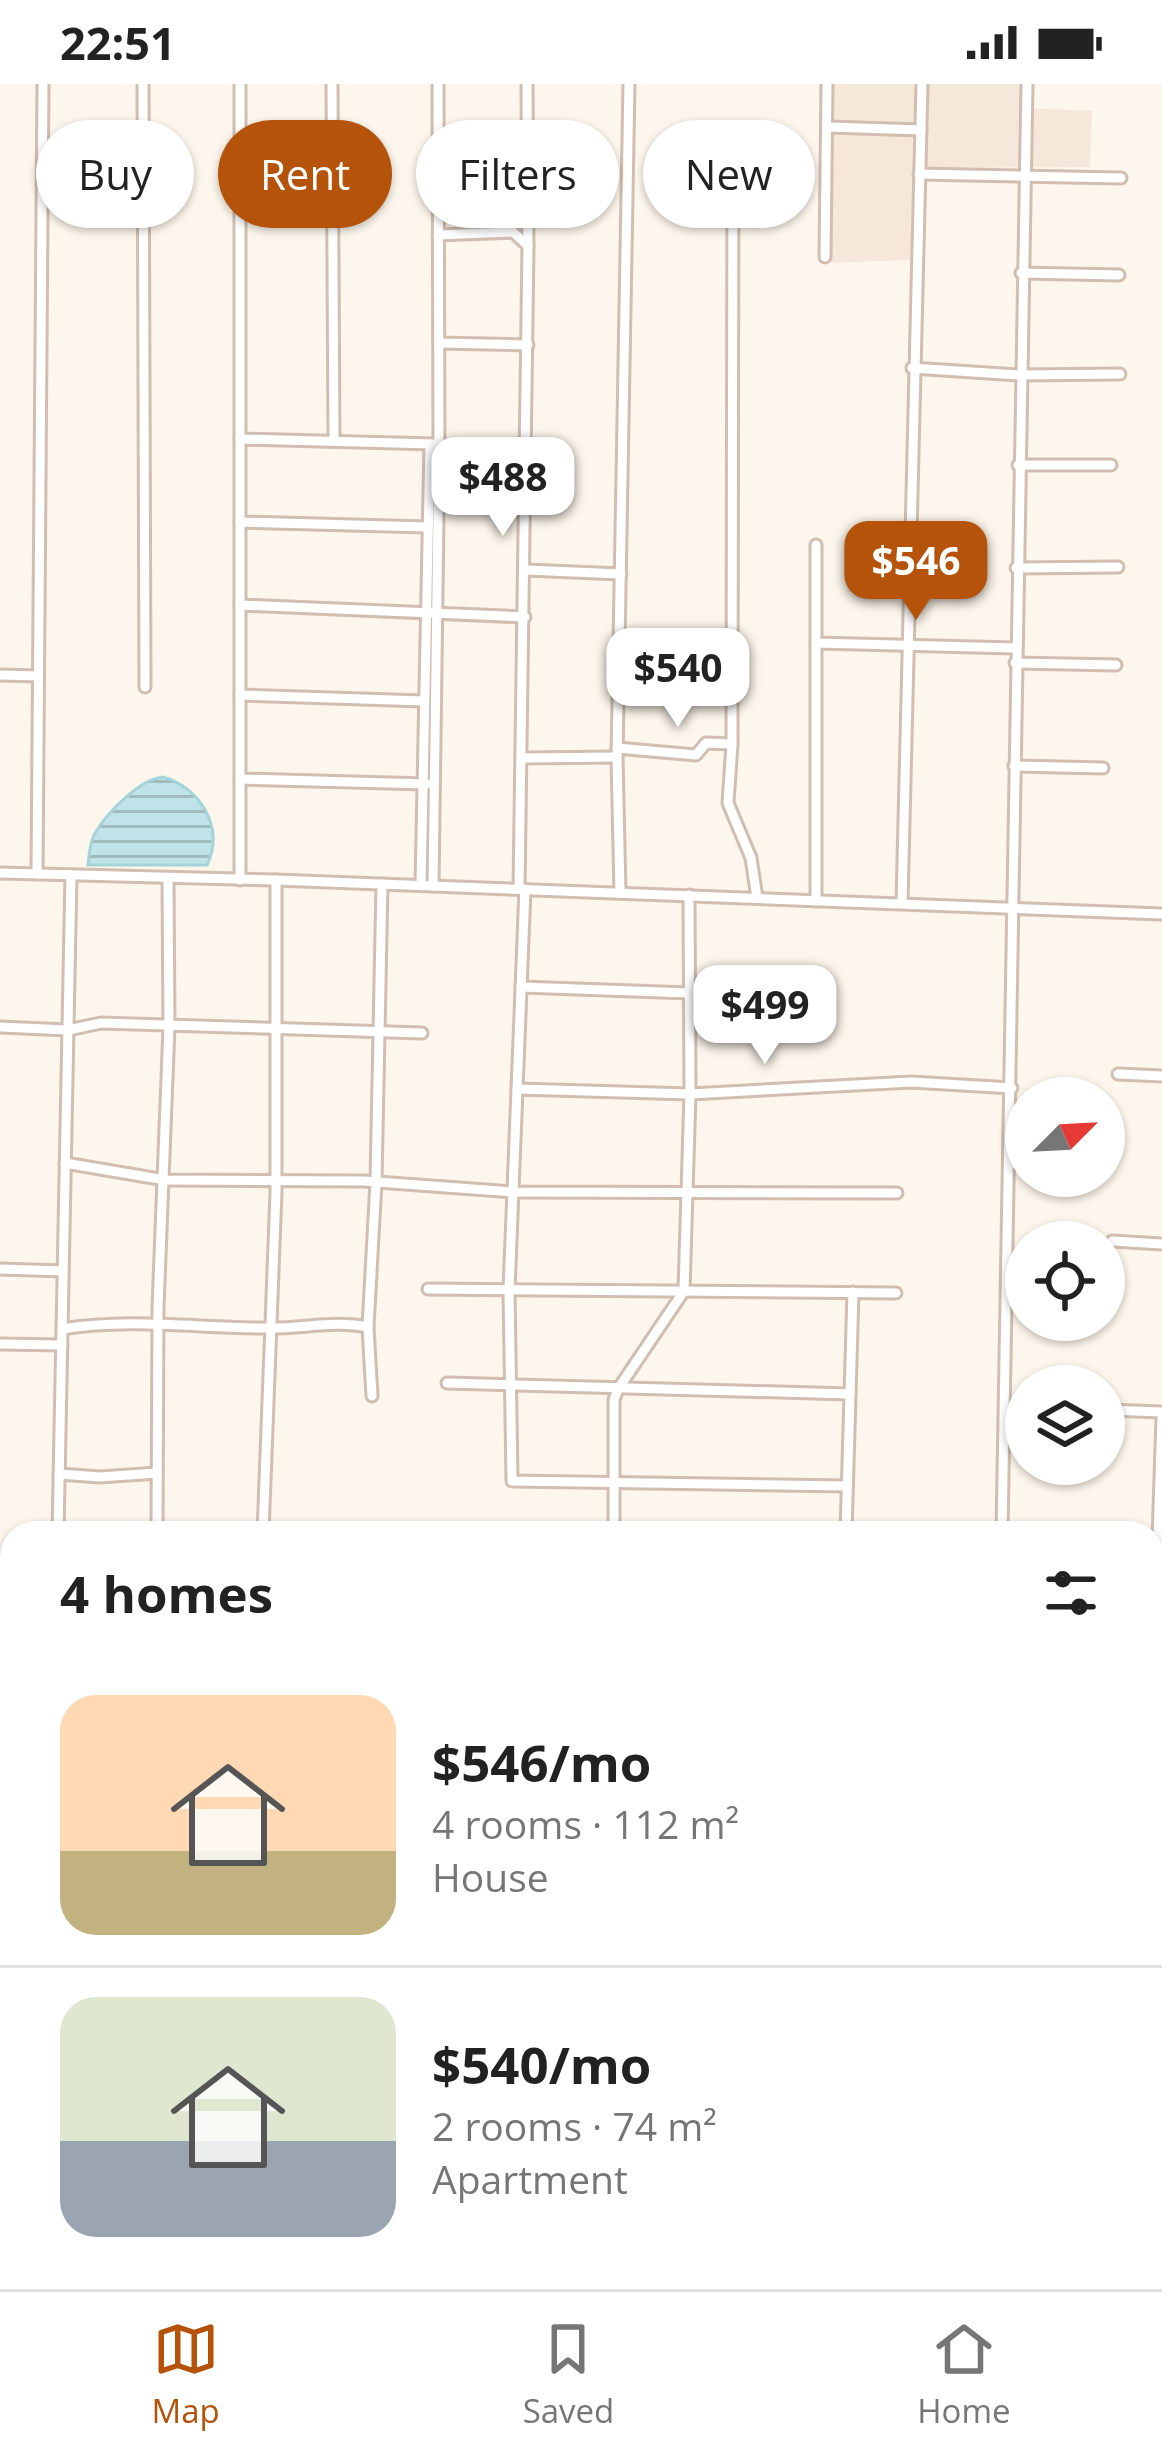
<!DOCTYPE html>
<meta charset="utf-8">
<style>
:root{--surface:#fff;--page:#f6f6f6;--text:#222;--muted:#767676;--line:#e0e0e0;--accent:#b45309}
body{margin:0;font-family:"Open Sans",sans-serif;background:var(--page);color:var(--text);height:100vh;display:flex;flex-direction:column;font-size:45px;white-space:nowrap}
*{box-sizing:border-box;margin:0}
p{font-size:39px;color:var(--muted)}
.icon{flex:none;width:66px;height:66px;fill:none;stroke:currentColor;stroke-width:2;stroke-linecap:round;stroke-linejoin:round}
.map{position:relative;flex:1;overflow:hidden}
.details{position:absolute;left:0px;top:1437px;width:1164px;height:768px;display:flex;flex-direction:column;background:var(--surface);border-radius:36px 36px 0 0;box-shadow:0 3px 9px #0004}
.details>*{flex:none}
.banner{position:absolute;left:36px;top:36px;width:1092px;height:108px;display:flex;gap:24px}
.needle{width:78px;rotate:66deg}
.tools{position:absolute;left:1005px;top:993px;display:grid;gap:24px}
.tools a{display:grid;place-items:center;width:120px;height:120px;border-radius:50%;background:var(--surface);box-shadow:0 3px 9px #0004;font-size:60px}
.price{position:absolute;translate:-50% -102px;padding:0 27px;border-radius:24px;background:#fff;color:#222;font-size:39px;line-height:78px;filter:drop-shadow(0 3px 6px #0008)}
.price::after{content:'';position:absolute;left:50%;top:72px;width:36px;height:27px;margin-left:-18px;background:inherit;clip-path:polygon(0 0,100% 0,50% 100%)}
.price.current{background:var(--accent);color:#fff}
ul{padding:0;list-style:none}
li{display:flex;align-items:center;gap:36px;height:300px;padding:0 60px}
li+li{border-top:3px solid var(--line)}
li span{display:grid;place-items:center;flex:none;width:336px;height:240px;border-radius:36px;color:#555}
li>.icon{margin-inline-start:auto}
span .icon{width:144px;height:144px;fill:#fffc;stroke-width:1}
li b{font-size:51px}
h2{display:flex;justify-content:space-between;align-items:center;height:144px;padding:0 60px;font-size:51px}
.chip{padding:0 42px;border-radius:54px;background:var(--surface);box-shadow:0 3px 9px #0004;font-size:42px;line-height:108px}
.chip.current{background:var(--accent);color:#fff}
.status{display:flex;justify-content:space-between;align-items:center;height:84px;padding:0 60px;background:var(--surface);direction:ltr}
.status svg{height:33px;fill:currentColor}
.tabs{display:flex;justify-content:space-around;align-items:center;height:168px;border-top:3px solid var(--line);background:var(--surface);font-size:33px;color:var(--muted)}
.tabs a{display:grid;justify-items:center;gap:6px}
.tabs .current{color:var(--accent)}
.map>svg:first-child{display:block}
.residential{fill:#f5e8da}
.water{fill:url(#water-rules);stroke:#a5d3da;stroke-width:3}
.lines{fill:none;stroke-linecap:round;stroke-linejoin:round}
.stream{stroke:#a5d3da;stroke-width:3}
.minor-casing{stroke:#d1beb0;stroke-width:15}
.minor{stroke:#fff;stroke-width:9}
</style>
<div class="status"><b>22:51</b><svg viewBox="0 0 49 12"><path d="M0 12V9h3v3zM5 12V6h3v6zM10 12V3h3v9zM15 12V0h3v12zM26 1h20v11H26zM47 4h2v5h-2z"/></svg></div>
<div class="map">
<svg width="1162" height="2205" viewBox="0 0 1162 2205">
<defs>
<pattern id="water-rules" width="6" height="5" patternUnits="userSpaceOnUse" patternTransform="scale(3)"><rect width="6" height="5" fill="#bfe3e8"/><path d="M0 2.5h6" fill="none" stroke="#a0bbbe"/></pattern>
</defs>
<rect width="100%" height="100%" fill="#fdf6ec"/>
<path class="residential" d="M831,0H1023L1024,24L1092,27L1090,83L913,84L910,176L826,179Z"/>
<path class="water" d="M163,693C200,704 225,743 207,781H88C89,771 90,759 94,751C106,729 140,695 163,693Z"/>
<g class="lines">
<g class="stream">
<path d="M138,2205L156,2193"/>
<path d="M659,2205L663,2193"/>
</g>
<defs>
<g id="minor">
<path d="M143,0L145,603"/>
<path d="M332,0L334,357"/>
<path d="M527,0L528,162"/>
<path d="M828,43L921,46"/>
<path d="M733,51L732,660L728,719L751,774L757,814"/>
<path d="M919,90L1121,94"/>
<path d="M438,151L513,148L528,162L519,805"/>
<path d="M825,173L827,0"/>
<path d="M1021,189L1119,191"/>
<path d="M439,259L528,261"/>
<path d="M912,284L1019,291L1120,290"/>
<path d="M240,355L433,360"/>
<path d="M1018,381H1111"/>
<path d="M240,438L427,443"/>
<path d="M1016,484L1118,483"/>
<path d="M526,486L621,490"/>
<path d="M240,521L525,533"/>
<path d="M816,559L1015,564"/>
<path d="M1015,579L1116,581"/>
<path d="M0,591L38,592"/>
<path d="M240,611L424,617"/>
<path d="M617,664L696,671L706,659L732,660"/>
<path d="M522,674L617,673"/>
<path d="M1014,682L1103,684"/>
<path d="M240,695L427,700"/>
<path d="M0,789L276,796L1162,830"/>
<path d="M37,790L43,0"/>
<path d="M240,796V0"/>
<path d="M421,801L430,360"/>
<path d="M433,802L439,360L438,0"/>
<path d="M525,805L509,1206L512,1397L847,1402"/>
<path d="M620,809L617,673L629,0"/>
<path d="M816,817V461"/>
<path d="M902,819L922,0"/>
<path d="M521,903L689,909H814"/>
<path d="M0,943L68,946L101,939L422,949"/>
<path d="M1118,990L1162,992"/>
<path d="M517,1005L690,1010L911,998L1012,1004"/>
<path d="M65,1079L165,1096L364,1097L513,1108L897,1109"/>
<path d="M1112,1157L1162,1160"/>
<path d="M0,1185L63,1187"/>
<path d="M428,1205L896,1209"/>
<path d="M62,1245C130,1234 198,1244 266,1244C302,1245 333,1236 368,1243"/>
<path d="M0,1260L62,1261"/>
<path d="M447,1299L850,1310"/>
<path d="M372,1312L368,1243L376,1098L382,800"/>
<path d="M1107,1326L1162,1328"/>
<path d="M59,1390L100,1393L157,1389"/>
<path d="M58,1449L71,791"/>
<path d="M157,1449L158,1223L169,943L168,794"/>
<path d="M263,1449L276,1108V796"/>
<path d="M614,1449V1316L618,1305L684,1207L690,1010L689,811"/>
<path d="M846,1449L853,1208"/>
<path d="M1002,1449L1027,0"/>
<path d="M0,1568H12"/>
<path d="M1152,1633L1162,1334"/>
<path d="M1152,1647L1162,1648"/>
<path d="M1152,1765L1162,1766"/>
<path d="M1152,1778L1162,1779"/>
<path d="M0,1845L12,1847"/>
<path d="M1152,1958L1162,1959"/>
<path d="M1152,2168H1162"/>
<path d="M546,2205L550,2193"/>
<path d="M849,2205L856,2193"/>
<path d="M973,2205V2193"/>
</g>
</defs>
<use href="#minor" class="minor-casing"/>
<use href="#minor" class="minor"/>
</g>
</svg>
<div class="tools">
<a><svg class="needle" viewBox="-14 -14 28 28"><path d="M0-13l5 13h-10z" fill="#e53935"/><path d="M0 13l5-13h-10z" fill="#767676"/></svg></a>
<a><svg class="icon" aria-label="locate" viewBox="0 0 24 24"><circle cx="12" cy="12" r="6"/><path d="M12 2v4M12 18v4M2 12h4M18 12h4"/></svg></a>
<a><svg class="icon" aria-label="layers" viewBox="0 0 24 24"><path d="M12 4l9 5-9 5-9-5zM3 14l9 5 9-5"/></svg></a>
</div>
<b class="price" style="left:503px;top:455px">$488</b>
<b class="price current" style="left:916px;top:539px">$546</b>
<b class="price" style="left:678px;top:646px">$540</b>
<b class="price" style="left:765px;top:983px">$499</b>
<div class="banner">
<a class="chip">Buy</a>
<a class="chip current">Rent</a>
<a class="chip">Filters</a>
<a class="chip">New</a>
</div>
<section class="details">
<h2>4 homes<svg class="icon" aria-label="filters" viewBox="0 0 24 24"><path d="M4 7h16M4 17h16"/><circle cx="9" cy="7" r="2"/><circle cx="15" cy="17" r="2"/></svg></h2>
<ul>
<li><span style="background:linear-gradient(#ffd9b3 65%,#c2b280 0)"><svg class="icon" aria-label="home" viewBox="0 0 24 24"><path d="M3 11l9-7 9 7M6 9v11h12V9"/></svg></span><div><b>$546/mo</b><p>4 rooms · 112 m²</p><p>House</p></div></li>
<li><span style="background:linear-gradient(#dfe7d0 60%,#9aa5b1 0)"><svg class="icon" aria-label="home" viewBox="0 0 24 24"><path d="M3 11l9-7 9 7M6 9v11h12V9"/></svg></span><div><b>$540/mo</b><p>2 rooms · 74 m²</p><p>Apartment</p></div></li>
</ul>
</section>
</div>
<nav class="tabs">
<a class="current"><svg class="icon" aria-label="map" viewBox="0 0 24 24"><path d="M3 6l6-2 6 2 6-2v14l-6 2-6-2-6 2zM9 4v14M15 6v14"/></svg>Map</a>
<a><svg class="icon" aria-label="saved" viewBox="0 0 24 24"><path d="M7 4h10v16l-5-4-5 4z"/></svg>Saved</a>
<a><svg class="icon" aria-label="home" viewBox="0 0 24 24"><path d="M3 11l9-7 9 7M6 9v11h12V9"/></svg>Home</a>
</nav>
